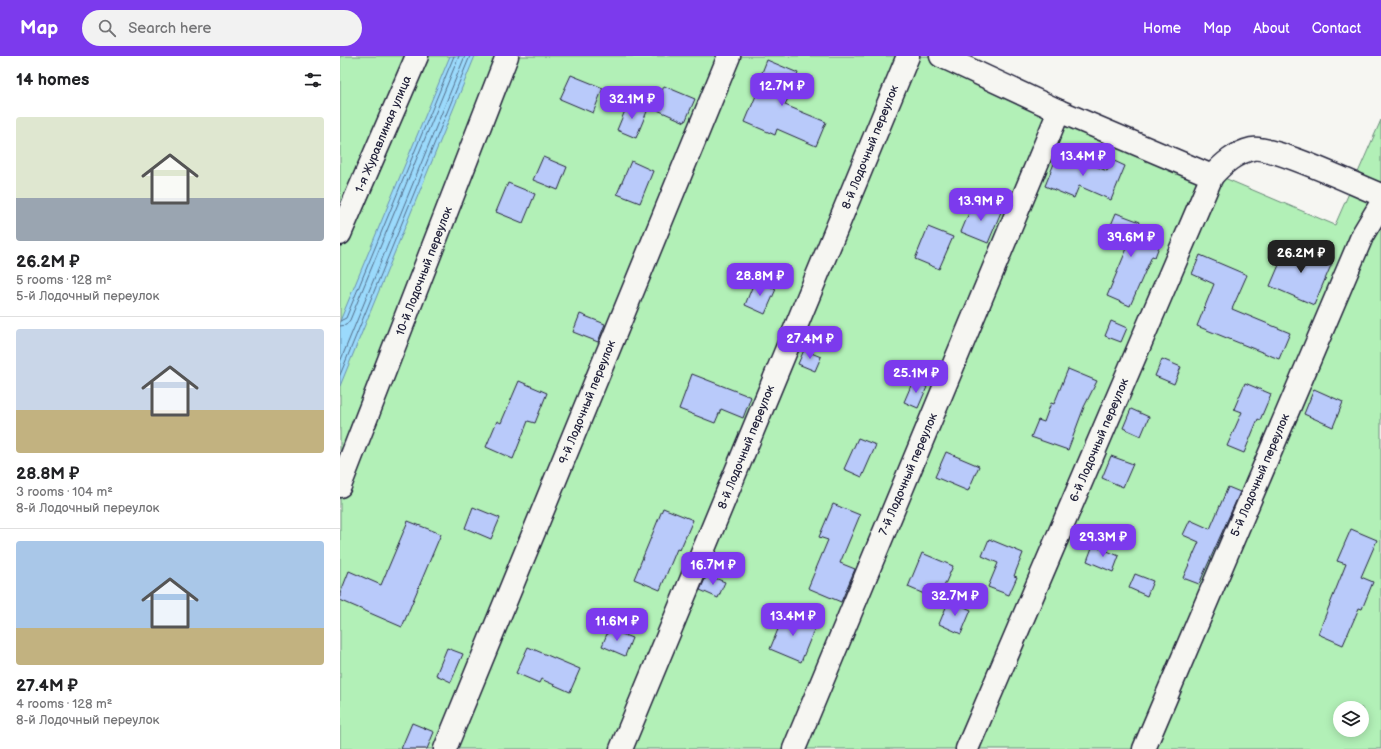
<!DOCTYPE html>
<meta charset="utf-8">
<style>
:root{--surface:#fff;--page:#f2f2f2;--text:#202124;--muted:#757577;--line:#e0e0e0;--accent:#7c3aed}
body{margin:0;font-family:"Balsamiq Sans",sans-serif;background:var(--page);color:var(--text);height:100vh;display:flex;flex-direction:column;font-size:15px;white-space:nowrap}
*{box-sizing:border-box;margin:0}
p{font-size:13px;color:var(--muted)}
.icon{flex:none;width:22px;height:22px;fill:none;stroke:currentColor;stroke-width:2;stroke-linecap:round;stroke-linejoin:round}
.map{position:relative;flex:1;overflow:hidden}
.panel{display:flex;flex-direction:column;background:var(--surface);width:340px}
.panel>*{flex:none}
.fabs{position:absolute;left:993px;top:645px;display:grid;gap:8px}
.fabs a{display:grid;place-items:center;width:36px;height:36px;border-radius:50%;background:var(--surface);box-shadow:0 2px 10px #0003;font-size:20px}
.price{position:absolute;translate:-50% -34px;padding:0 9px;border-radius:8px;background:var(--accent);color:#fff;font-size:13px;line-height:26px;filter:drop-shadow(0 1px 2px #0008)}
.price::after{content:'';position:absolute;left:50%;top:24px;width:12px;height:9px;margin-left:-6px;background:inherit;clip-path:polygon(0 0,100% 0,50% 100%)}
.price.selected{background:#222;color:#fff}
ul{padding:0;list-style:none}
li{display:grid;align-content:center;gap:8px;height:212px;padding:0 16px}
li+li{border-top:1px solid var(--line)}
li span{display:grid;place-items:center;height:124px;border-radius:4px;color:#555}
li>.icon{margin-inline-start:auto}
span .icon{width:72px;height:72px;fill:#fffc;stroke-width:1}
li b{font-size:17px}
h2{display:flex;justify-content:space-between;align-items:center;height:48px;padding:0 16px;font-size:17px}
header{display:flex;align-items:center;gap:24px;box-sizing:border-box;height:56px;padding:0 20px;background:var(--accent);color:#fff}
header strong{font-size:19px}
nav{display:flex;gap:22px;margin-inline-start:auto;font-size:14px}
.search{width:280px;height:36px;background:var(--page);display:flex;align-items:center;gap:10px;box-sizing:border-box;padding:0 14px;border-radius:22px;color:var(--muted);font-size:15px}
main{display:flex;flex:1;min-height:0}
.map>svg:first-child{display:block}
.green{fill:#b2f0b7;stroke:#6a8979;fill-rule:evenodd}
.water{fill:#9bdafc;stroke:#6b90af}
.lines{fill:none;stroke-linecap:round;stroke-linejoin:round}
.shore{stroke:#526c88;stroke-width:1}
.building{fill:#b9cafa;stroke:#22223b}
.minor-casing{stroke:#22223b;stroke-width:25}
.minor{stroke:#f6f6f2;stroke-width:22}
.labels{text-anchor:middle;stroke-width:4;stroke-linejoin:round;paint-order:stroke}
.street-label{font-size:12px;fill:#22223b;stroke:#f6f6f2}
</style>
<header>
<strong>Map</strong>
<div class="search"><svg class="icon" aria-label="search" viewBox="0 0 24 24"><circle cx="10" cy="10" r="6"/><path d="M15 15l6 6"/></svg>Search here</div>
<nav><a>Home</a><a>Map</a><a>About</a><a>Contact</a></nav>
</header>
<main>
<section class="panel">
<h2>14 homes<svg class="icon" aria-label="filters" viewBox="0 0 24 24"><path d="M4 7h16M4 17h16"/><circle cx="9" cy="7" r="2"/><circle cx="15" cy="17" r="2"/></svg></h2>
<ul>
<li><span style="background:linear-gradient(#dfe7d0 65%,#9aa5b1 0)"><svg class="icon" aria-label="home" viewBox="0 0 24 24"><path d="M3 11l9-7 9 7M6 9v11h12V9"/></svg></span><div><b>26.2M ₽</b><p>5 rooms · 128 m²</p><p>5-й Лодочный переулок</p></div></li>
<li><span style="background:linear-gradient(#c9d6e8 65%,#c2b280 0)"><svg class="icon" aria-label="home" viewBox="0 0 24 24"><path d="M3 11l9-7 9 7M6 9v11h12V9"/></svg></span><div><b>28.8M ₽</b><p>3 rooms · 104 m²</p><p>8-й Лодочный переулок</p></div></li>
<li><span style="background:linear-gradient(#a9c7e8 70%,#c2b280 0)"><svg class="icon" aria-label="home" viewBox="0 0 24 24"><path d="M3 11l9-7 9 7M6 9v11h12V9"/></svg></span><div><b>27.4M ₽</b><p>4 rooms · 128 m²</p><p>8-й Лодочный переулок</p></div></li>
</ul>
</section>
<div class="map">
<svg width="1041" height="693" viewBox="0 0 1041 693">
<rect width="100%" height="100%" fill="#f6f6f2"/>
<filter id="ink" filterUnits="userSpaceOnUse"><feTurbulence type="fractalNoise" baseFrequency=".025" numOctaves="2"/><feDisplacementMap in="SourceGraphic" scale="8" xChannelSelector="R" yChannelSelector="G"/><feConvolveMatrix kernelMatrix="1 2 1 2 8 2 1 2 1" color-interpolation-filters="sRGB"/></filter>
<g filter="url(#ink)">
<path class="green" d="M0,0H597L995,169L1041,64V693H0ZM1000,652H1022V674H1000Z"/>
<path class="water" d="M110,0H135L0,330V265Z"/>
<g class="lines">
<g class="shore">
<path d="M0,265L6,262L114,0"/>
<path d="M0,270L6,269L10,264L119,0"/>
<path d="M0,306L125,0"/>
<path d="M0,319L130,0"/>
</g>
</g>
<g class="building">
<path d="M427,4L458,17L445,49L486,66L476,90L437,73L435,79L405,66L420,30L417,29Z"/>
<path d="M231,19L263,32L253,57L220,43Z"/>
<path d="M324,30L355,43L345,66L315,53Z"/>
<path d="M289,45L308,53L296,82L277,74Z"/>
<path d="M719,95L767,115L772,104L785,110L771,144L739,130L734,142L705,130Z"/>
<path d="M203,101L227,111L218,134L193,124Z"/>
<path d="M291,105L313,115L300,147L277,138Z"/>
<path d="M168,127L195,138L183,167L156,156Z"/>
<path d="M634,145L661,156L648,187L621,176Z"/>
<path d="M776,157L800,166L797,174L821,185L815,201L812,200L790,250L767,240L788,190L766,181Z"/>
<path d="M588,171L613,181L599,213L575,203Z"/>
<path d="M948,188L992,207L974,249L930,230Z"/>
<path d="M860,199L907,219L892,253L950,277L939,303L857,270L874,228L852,218Z"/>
<path d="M415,224L436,233L425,258L405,249Z"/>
<path d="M240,258L265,268L258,286L233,276Z"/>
<path d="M771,265L787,272L781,286L765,280Z"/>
<path d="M464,294L481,301L475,315L458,308Z"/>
<path d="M822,303L841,311L834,328L815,320Z"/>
<path d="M728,313L757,325L744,351L728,394L691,381L698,364L704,366L711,347L714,348Z"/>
<path d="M352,318L411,341L403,362L381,353L375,367L339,353Z"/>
<path d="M179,325L207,337L195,367L188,365L173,403L146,391L157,365L161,367Z"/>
<path d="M573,325L587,331L578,352L564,346Z"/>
<path d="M905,327L931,338L920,364L918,363L904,397L887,390L902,356L894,353Z"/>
<path d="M974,333L1003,346L993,371L964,358Z"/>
<path d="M791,353L809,361L801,380L783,372Z"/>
<path d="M518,382L536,389L522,421L504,413Z"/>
<path d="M606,396L639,410L628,435L595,421Z"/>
<path d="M771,400L793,408L783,431L762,422Z"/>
<path d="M888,431L900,436L859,528L843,522L859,486L843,479L850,464L870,473Z"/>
<path d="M493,448L520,459L500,507L515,513L501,546L468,532L488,484L479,481Z"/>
<path d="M133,451L160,462L151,483L125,472Z"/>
<path d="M323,452L353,464L340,494L337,493L320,534L294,523Z"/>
<path d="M68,465L101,478L62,571L0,544V538L9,515L41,529Z"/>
<path d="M1011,473L1037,484L1021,521L1033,526L1022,553L1019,552L1003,589L978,578L1006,508L997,505Z"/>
<path d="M649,483L683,497L674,520L677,521L669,539L648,531L658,507L642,500Z"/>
<path d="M753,489L779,500L773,516L747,505Z"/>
<path d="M582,497L613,510L598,544L568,531Z"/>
<path d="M795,518L813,525L807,540L789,532Z"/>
<path d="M367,519L385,526L378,542L360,534Z"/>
<path d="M609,544L631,554L621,578L599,568Z"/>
<path d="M445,556L476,569L461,606L430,593Z"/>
<path d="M269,573L292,582L285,600L262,590Z"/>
<path d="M188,591L240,613L230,636L201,623L199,627L176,617Z"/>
<path d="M107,592L123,598L111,626L96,619Z"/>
<path d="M72,667L94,676L87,693H61Z"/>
</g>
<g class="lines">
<defs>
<g id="minor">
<path d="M601,0L719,55L872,120C883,108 895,97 912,93C932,89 1018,130 1041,139"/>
<path d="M0,178L77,0"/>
<path d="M0,430L167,0"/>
<path d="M105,693L389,0"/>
<path d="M281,693L568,0"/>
<path d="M454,693L719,55"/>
<path d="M627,693L872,120"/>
<path d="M804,693L1023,178L1041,148"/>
</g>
</defs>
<use href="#minor" class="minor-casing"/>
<use href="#minor" class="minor"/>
</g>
</g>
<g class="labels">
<g class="street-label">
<text transform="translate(43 78) rotate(-67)" y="4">1-я Журавлиная улица</text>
<text transform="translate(530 91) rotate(-68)" y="4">8-й Лодочный переулок</text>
<text transform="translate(84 215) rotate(-69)" y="4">10-й Лодочный переулок</text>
<text transform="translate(247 346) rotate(-68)" y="4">9-й Лодочный переулок</text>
<text transform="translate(759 384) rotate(-67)" y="4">6-й Лодочный переулок</text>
<text transform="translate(406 391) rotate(-68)" y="4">8-й Лодочный переулок</text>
<text transform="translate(568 418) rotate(-67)" y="4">7-й Лодочный переулок</text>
<text transform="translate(920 419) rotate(-67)" y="4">5-й Лодочный переулок</text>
</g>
</g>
</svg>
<div class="fabs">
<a><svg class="icon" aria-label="layers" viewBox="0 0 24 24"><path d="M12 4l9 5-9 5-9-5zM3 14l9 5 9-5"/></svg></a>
</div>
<b class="price" style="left:442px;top:51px">12.7M ₽</b>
<b class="price" style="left:292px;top:64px">32.1M ₽</b>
<b class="price" style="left:743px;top:121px">13.4M ₽</b>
<b class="price" style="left:641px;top:166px">13.9M ₽</b>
<b class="price" style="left:791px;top:202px">39.6M ₽</b>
<b class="price selected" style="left:961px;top:218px">26.2M ₽</b>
<b class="price" style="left:420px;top:241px">28.8M ₽</b>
<b class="price" style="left:470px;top:304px">27.4M ₽</b>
<b class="price" style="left:576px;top:338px">25.1M ₽</b>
<b class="price" style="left:763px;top:502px">29.3M ₽</b>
<b class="price" style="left:373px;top:530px">16.7M ₽</b>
<b class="price" style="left:615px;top:561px">32.7M ₽</b>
<b class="price" style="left:453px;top:581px">13.4M ₽</b>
<b class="price" style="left:277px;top:586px">11.6M ₽</b>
</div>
</main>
